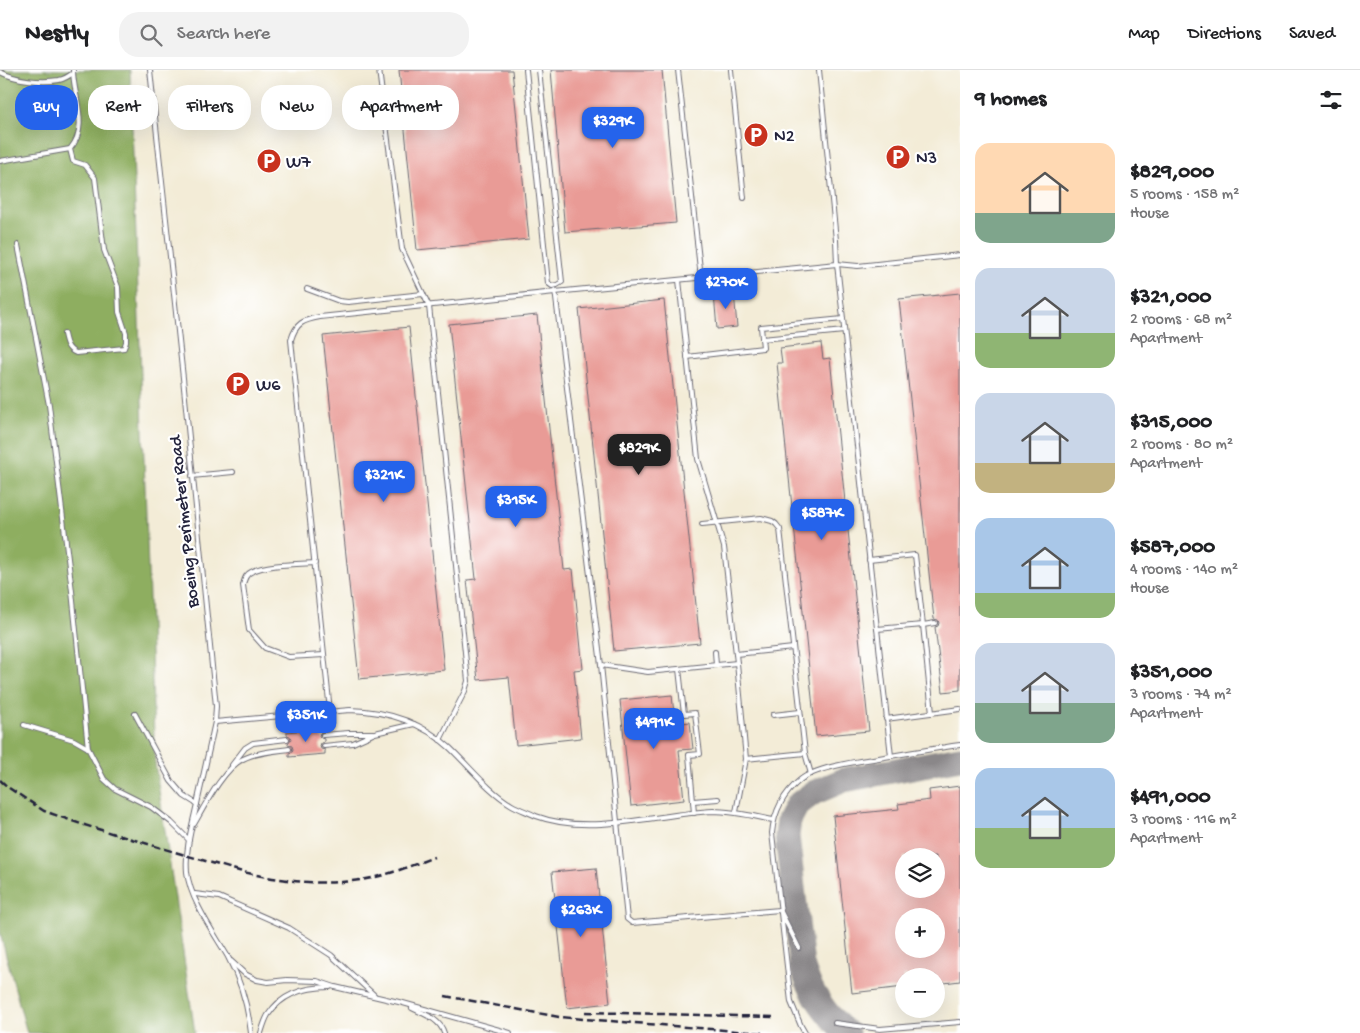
<!DOCTYPE html>
<meta charset="utf-8">
<style>
:root{--surface:#fff;--page:#f2f2f2;--text:#202124;--muted:#757577;--line:#e0e0e0;--accent:#2563eb}
body{margin:0;font-family:"Gochi Hand",sans-serif;background:var(--page);color:var(--text);height:100vh;display:flex;flex-direction:column;font-size:19px;white-space:nowrap}
*{box-sizing:border-box;margin:0}
p{font-size:16px;color:var(--muted)}
.icon{flex:none;width:28px;height:28px;fill:none;stroke:currentColor;stroke-width:2;stroke-linecap:round;stroke-linejoin:round}
.map{position:relative;flex:1;overflow:hidden}
.sheet{display:flex;flex-direction:column;background:var(--surface);width:400px}
.sheet>*{flex:none}
.guide{position:absolute;left:15px;top:15px;width:475px;height:45px;display:flex;gap:10px}
.tools{position:absolute;left:895px;top:778px;display:grid;gap:10px}
.tools a{display:grid;place-items:center;width:50px;height:50px;border-radius:50%;background:var(--surface);box-shadow:0 5px 20px #0002;font-size:25px}
.price{position:absolute;translate:-50% -42px;padding:0 11px;border-radius:10px;background:var(--accent);color:#fff;font-size:16px;line-height:32px;filter:drop-shadow(0 1px 2px #0008)}
.price::after{content:'';position:absolute;left:50%;top:30px;width:15px;height:11px;margin-left:-8px;background:inherit;clip-path:polygon(0 0,100% 0,50% 100%)}
.price.current{background:#222;color:#fff}
ul{padding:0;list-style:none}
li{display:flex;align-items:center;gap:15px;height:125px;padding:0 15px}
li span{display:grid;place-items:center;flex:none;width:140px;height:100px;border-radius:15px;color:#555}
li>.icon{margin-inline-start:auto}
span .icon{width:60px;height:60px;fill:#fffc;stroke-width:1}
li b{font-size:21px}
h2{display:flex;justify-content:space-between;align-items:center;height:60px;padding:0 15px;font-size:21px}
.pill{padding:0 18px;border-radius:20px;background:var(--surface);box-shadow:0 5px 20px #0002;font-size:18px;line-height:45px}
.pill.current{background:var(--accent);color:#fff}
header{display:flex;align-items:center;gap:30px;box-sizing:border-box;height:70px;padding:0 25px;background:var(--surface);border-bottom:1px solid var(--line)}
header strong{font-size:24px}
nav{display:flex;gap:28px;margin-inline-start:auto;font-size:18px}
.search{width:350px;height:45px;background:var(--page);display:flex;align-items:center;gap:12px;box-sizing:border-box;padding:0 18px;border-radius:20px;color:var(--muted);font-size:19px}
main{display:flex;flex:1;min-height:0}
.map>svg:first-child{display:block}
.forest{fill:#8eae61;stroke:#58684e}
.lines{fill:none;stroke-linecap:round;stroke-linejoin:round}
.taxiway{stroke:#8a8789;stroke-width:25}
.building{fill:#e99b96;fill-rule:evenodd}
.service-casing{stroke:#6b6972;stroke-width:6}
.service{stroke:#fff;stroke-width:4}
.rail{stroke:#22223b;stroke-width:2.5;stroke-dasharray:8 4;stroke-linecap:butt}
.labels{text-anchor:middle;stroke-width:4.5;stroke-linejoin:round;paint-order:stroke}
.poi-label{font-size:18px;fill:#22223b;stroke:#fff;text-anchor:start}
.street-label{font-size:18px;fill:#22223b;stroke:#fff}
</style>
<header>
<strong>Nestly</strong>
<div class="search"><svg class="icon" aria-label="search" viewBox="0 0 24 24"><circle cx="10" cy="10" r="6"/><path d="M15 15l6 6"/></svg>Search here</div>
<nav><a>Map</a><a>Directions</a><a>Saved</a></nav>
</header>
<main>
<div class="map">
<svg width="960" height="963" viewBox="0 0 960 963">
<rect width="100%" height="100%" fill="#fff"/>
<filter id="ink" filterUnits="userSpaceOnUse"><feTurbulence type="fractalNoise" baseFrequency=".02" numOctaves="2"/><feDisplacementMap in="SourceGraphic" scale="10" xChannelSelector="R" yChannelSelector="G"/><feConvolveMatrix kernelMatrix="1 2 1 2 8 2 1 2 1" color-interpolation-filters="sRGB"/></filter>
<filter id="wash" filterUnits="userSpaceOnUse"><feTurbulence type="fractalNoise" baseFrequency=".0096" numOctaves="4" result="noise"/><feDisplacementMap in="SourceGraphic" scale="20" xChannelSelector="R" yChannelSelector="G"/><feGaussianBlur stdDeviation="1.12" result="paint"/><feColorMatrix in="noise" values="0 0 0 0 0 0 0 0 0 0 0 0 0 0 0 0 0 1.4 0 .05"/><feComposite in="paint" operator="in"/></filter>
<g filter="url(#wash)">
<rect width="100%" height="100%" fill="#f3ecd7"/>
<path class="forest" d="M0,0H130L155,693L195,963H27L0,863Z"/>
<g class="lines">
<path class="taxiway" d="M847,963C826,945 810,922 802,895L787,766L789,750L797,735L813,723L844,710L960,688"/>
</g>
<g id="blocks">
<g class="building">
<path d="M399,0H512L529,169L417,180Z"/>
<path d="M551,0H662L676,153L565,162Z"/>
<path d="M734,222L737,257L717,259L714,224Z"/>
<path d="M960,223V620L943,622L935,557L938,556L939,553L938,550L934,549L899,229Z"/>
<path d="M664,230L700,573L614,581L579,239Z"/>
<path d="M537,245L564,500L573,499L583,599L574,600L581,668L516,675L509,607L478,610L467,510L476,509L449,254Z"/>
<path d="M409,257L444,600L359,609L323,266Z"/>
<path d="M821,273L823,289L830,288L869,661L816,666L777,293H782L780,278Z"/>
<path d="M672,625L675,654L690,652L693,679L679,680L684,730L631,736L620,630Z"/>
<path d="M323,658V661L320,663L319,666L321,668L324,669V672L321,673L320,676L321,679L325,680V684L289,687V683L292,682L293,679L292,676L288,675V673L291,669L290,666L287,665V662Z"/>
<path d="M960,716V911L936,914V906H904V917L852,923L833,746L899,739L898,734L930,730L929,720ZM904,786H936V819H904ZM904,846H936V879H904Z"/>
<path d="M596,798L610,933L567,938L552,802Z"/>
</g>
</g>
</g>
<g filter="url(#ink)">
<use href="#blocks" fill-opacity="0" stroke="#6b6972" stroke-width="1"/>
<g class="lines">
<defs>
<g id="service">
<path d="M150,0L183,308L216,636L215,652C209,680 203,707 197,734C192,756 185,779 187,802C190,830 214,863 228,887C241,911 248,937 251,963"/>
<path d="M379,0L402,179L429,236L468,611L465,621L440,670"/>
<path d="M526,0L548,213L552,216L557,215L562,212L539,0"/>
<path d="M678,0L701,208"/>
<path d="M731,0L744,128"/>
<path d="M819,0L836,170L837,194L891,686"/>
<path d="M0,2C16,10 40,13 59,10C64,9 69,6 73,3"/>
<path d="M0,91L70,79C90,57 73,26 73,0"/>
<path d="M18,175L49,335L72,521L88,678"/>
<path d="M679,210L698,389L724,477L737,593L746,689L736,742"/>
<path d="M307,219L339,231L348,232L423,224"/>
<path d="M555,220L601,595"/>
<path d="M64,264C66,273 67,279 76,283L124,278L126,272V263L119,242L118,217L104,180L95,108L85,95L73,91L70,79"/>
<path d="M762,269L844,261"/>
<path d="M687,287L763,278L761,257L843,249"/>
<path d="M192,406L233,402"/>
<path d="M702,454L761,448L772,451L776,454L780,459L805,683"/>
<path d="M869,490L915,485L923,555L935,553"/>
<path d="M315,493C298,494 265,494 251,502C246,504 244,510 243,515L249,560L265,578L289,587L324,585"/>
<path d="M877,559L923,555L932,643"/>
<path d="M715,582L716,595"/>
<path d="M736,584L793,578"/>
<path d="M737,593L648,602L601,595L627,849L632,853L780,840L799,878"/>
<path d="M679,599L684,644L695,643L700,684L689,685L694,743"/>
<path d="M330,641L291,270C296,253 303,250 320,247L555,222L837,194L858,196L960,185"/>
<path d="M135,644L171,711L184,726L197,734"/>
<path d="M773,645L800,642"/>
<path d="M886,649L960,639"/>
<path d="M215,652L350,640C388,641 422,652 450,678C470,697 488,721 512,735C519,739 528,742 536,746C589,766 657,744 713,741C733,741 753,746 773,750"/>
<path d="M24,655L74,670L88,678L104,709L115,719L151,737L171,752L189,770"/>
<path d="M323,665L349,663H373"/>
<path d="M324,676L353,673L375,663L414,654"/>
<path d="M746,689L805,683L811,704"/>
<path d="M232,695L245,678L253,673L287,669"/>
<path d="M693,731L718,729"/>
<path d="M194,754C205,735 224,698 243,689C257,682 274,681 289,679"/>
<path d="M195,824L219,827L289,858L331,885L374,925"/>
<path d="M231,891L245,904L257,910L268,912L287,910L317,911L335,917L403,933L510,963"/>
<path d="M412,938C424,944 440,949 444,963"/>
<path d="M835,953L880,959L960,952"/>
<path d="M261,963C263,957 265,950 268,945C282,923 306,917 330,917"/>
<path d="M805,963L801,956L791,932L772,763C774,742 783,724 800,710C814,698 853,692 873,689C902,684 931,679 960,675"/>
</g>
</defs>
<use href="#service" class="service-casing"/>
<use href="#service" class="service"/>
<g class="rail">
<path d="M0,710L9,718L44,741L81,754L239,801C285,812 333,818 380,806C398,801 416,794 434,787"/>
<path d="M445,926L559,947L762,963"/>
<path d="M585,942L774,947"/>
</g>
</g>
</g>
<defs>
<symbol id="parking-disc" viewBox="-11 -11 22 22"><circle r="9.5" fill="#c8321e" stroke="#fff"/><path d="M-3.5-5.5H1a3.5 3.5 0 0 1 0 7H-1V5.5H-3.5ZM-1-3.4V-.6H.8a1.4 1.4 0 0 0 0-2.8Z" fill="#fff"/></symbol>
</defs>
<g fill-rule="evenodd">
<use href="#parking-disc" x="742" y="51" width="28" height="28"/>
<use href="#parking-disc" x="884" y="73" width="28" height="28"/>
<use href="#parking-disc" x="255" y="77" width="28" height="28"/>
<use href="#parking-disc" x="224" y="300" width="28" height="28"/>
</g>
<g class="labels">
<g class="poi-label">
<text x="774" y="71">N2</text>
<text x="916" y="93">N3</text>
<text x="286" y="97">W7</text>
<text x="256" y="320">W6</text>
</g>
<g class="street-label">
<text transform="translate(183 452) rotate(-96)" y="6">Boeing Perimeter Road</text>
</g>
</g>
</svg>
<div class="tools">
<a><svg class="icon" aria-label="layers" viewBox="0 0 24 24"><path d="M12 4l9 5-9 5-9-5zM3 14l9 5 9-5"/></svg></a>
<a>+</a>
<a>−</a>
</div>
<b class="price" style="left:613px;top:79px">$329K</b>
<b class="price" style="left:726px;top:240px">$270K</b>
<b class="price current" style="left:639px;top:406px">$829K</b>
<b class="price" style="left:384px;top:433px">$321K</b>
<b class="price" style="left:516px;top:458px">$315K</b>
<b class="price" style="left:822px;top:471px">$587K</b>
<b class="price" style="left:306px;top:673px">$351K</b>
<b class="price" style="left:654px;top:680px">$491K</b>
<b class="price" style="left:581px;top:868px">$263K</b>
<div class="guide">
<a class="pill current">Buy</a>
<a class="pill">Rent</a>
<a class="pill">Filters</a>
<a class="pill">New</a>
<a class="pill">Apartment</a>
</div>
</div>
<section class="sheet">
<h2>9 homes<svg class="icon" aria-label="filters" viewBox="0 0 24 24"><path d="M4 7h16M4 17h16"/><circle cx="9" cy="7" r="2"/><circle cx="15" cy="17" r="2"/></svg></h2>
<ul>
<li><span style="background:linear-gradient(#ffd9b3 70%,#7fa58c 0)"><svg class="icon" aria-label="home" viewBox="0 0 24 24"><path d="M3 11l9-7 9 7M6 9v11h12V9"/></svg></span><div><b>$829,000</b><p>5 rooms · 158 m²</p><p>House</p></div></li>
<li><span style="background:linear-gradient(#c9d6e8 65%,#8fb573 0)"><svg class="icon" aria-label="home" viewBox="0 0 24 24"><path d="M3 11l9-7 9 7M6 9v11h12V9"/></svg></span><div><b>$321,000</b><p>2 rooms · 68 m²</p><p>Apartment</p></div></li>
<li><span style="background:linear-gradient(#c9d6e8 70%,#c2b280 0)"><svg class="icon" aria-label="home" viewBox="0 0 24 24"><path d="M3 11l9-7 9 7M6 9v11h12V9"/></svg></span><div><b>$315,000</b><p>2 rooms · 80 m²</p><p>Apartment</p></div></li>
<li><span style="background:linear-gradient(#a9c7e8 75%,#8fb573 0)"><svg class="icon" aria-label="home" viewBox="0 0 24 24"><path d="M3 11l9-7 9 7M6 9v11h12V9"/></svg></span><div><b>$587,000</b><p>4 rooms · 140 m²</p><p>House</p></div></li>
<li><span style="background:linear-gradient(#c9d6e8 60%,#7fa58c 0)"><svg class="icon" aria-label="home" viewBox="0 0 24 24"><path d="M3 11l9-7 9 7M6 9v11h12V9"/></svg></span><div><b>$351,000</b><p>3 rooms · 74 m²</p><p>Apartment</p></div></li>
<li><span style="background:linear-gradient(#a9c7e8 60%,#8fb573 0)"><svg class="icon" aria-label="home" viewBox="0 0 24 24"><path d="M3 11l9-7 9 7M6 9v11h12V9"/></svg></span><div><b>$491,000</b><p>3 rooms · 116 m²</p><p>Apartment</p></div></li>
</ul>
</section>
</main>
